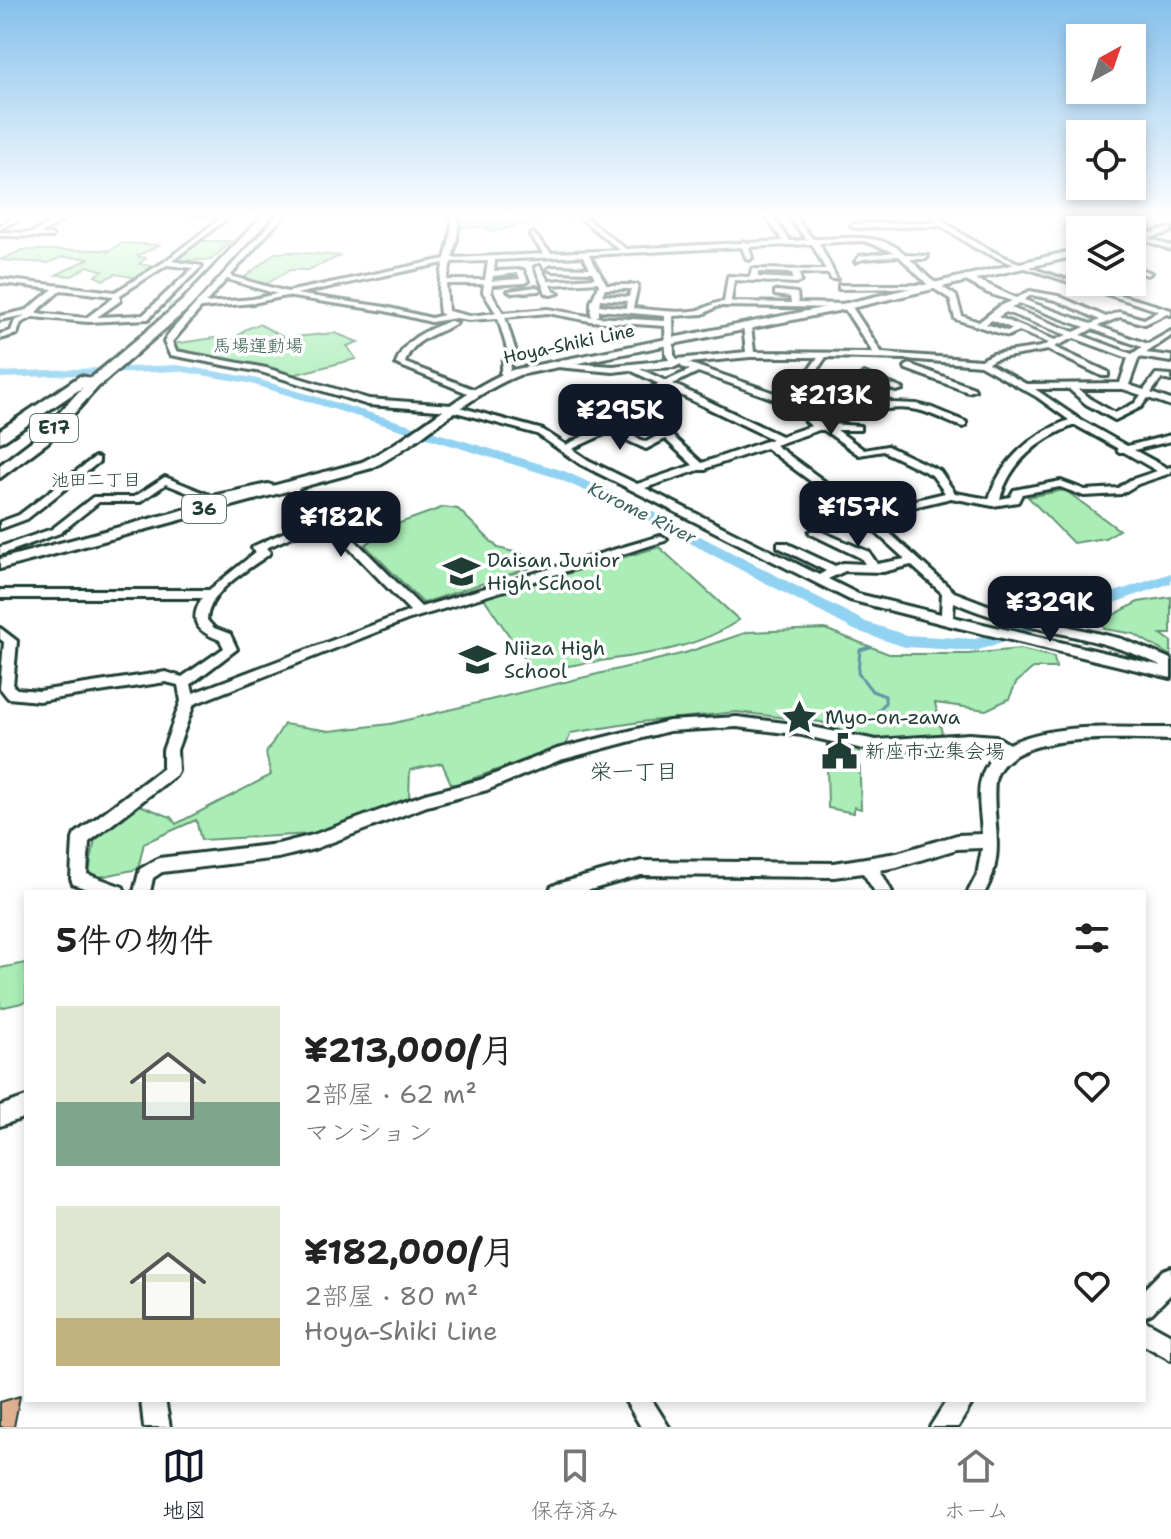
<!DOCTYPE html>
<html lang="ja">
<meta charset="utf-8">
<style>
:root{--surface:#fff;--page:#f6f6f6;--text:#222;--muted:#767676;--line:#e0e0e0;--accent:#111827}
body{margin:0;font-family:"Shantell Sans","Klee One",sans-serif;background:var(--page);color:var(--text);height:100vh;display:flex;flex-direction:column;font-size:30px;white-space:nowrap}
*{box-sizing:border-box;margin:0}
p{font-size:26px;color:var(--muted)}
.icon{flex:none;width:44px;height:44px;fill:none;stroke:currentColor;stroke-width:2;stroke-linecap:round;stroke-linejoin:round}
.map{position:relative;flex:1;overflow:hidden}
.side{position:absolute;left:24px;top:890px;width:1122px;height:512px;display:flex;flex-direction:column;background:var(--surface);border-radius:0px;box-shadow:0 4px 12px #0003}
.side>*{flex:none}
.needle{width:52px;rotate:40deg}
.fabs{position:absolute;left:1066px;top:24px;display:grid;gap:16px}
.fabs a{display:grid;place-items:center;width:80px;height:80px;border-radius:0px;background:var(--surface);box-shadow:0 4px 12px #0003;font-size:40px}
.price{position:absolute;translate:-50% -68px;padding:0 18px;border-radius:16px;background:var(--accent);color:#fff;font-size:26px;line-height:52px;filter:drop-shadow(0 2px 4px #0008)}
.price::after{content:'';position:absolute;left:50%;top:48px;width:24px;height:18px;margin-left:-12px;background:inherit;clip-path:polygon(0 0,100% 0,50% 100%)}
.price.current{background:#222;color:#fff}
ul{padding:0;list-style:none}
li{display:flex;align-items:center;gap:24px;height:200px;padding:0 32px}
li span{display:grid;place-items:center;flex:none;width:224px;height:160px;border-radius:0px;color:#555}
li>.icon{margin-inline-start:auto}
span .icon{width:96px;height:96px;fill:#fffc;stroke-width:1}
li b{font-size:34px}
h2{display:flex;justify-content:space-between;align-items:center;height:96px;padding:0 32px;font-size:34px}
.menu{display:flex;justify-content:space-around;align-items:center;height:112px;border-top:2px solid var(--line);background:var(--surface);font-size:22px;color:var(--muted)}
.menu a{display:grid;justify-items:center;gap:4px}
.menu .current{color:var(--accent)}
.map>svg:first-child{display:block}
.green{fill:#aaedb6;stroke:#649575;stroke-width:2}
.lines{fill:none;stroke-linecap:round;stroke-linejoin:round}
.stream{stroke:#6396a6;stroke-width:3}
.river{fill:#91d2f2;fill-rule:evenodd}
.building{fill:#e0b191;stroke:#1f3d34;stroke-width:2}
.minor-tunnel{stroke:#d2d8d6;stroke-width:7;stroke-dasharray:7 3;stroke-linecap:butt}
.minor-casing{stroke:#1f3d34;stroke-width:6}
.major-casing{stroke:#1f3d34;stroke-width:6}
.highway-casing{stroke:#1f3d34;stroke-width:6}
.minor{fill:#fff;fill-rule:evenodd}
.major{fill:#fff;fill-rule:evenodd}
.highway{fill:#fff;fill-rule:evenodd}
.labels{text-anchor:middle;stroke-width:7;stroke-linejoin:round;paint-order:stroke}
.far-street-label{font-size:18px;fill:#1f3d34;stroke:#fff}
.far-park-label{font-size:18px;fill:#3b604e;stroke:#fff}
.shield{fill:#fff;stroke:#627771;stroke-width:2}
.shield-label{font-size:18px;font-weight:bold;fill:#1f3d34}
.far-neighbourhood-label{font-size:18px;fill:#1f3d34;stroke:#fff}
.far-water-label{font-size:18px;font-style:italic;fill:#3c6264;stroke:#fff}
.poi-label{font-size:20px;fill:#1f3d34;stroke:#fff;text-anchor:start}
.neighbourhood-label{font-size:22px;fill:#1f3d34;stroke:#fff}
</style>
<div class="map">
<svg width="1171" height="1427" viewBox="0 0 1171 1427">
<rect width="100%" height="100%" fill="#fff"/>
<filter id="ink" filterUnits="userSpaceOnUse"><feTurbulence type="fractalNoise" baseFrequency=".0125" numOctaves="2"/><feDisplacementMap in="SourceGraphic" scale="16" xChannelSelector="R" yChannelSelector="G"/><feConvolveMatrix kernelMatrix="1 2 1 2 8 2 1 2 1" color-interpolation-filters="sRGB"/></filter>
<g filter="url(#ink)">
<g class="green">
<path d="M460,214H584L578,218L552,217L491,232L483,226L456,229Z"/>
<path d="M200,241H232L211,260H172Z"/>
<path d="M121,243L159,245L137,256L146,258L139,264L156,267L137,278L116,274L103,280L95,276L103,271L88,266L72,276L56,275L90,258L62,257L48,263L0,260L22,250H109L107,253Z"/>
<path d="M292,252L341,256L308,270H290L263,286L241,280L275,253Z"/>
<path d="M259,324L285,338L335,333L358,342L347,346L356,359L289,376L182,353L173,344L214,338L233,340L246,329Z"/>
<path d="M1065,490L1119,530L1105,538L1073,543L1028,497Z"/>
<path d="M444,507L458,509L498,548L542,559L545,563L423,603L365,545L389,527Z"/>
<path d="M659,547L739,620C680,661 601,655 534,673L484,598Z"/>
<path d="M1171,597V634H1161L1171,641V656L1134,634L1105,629L1100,622L1138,602Z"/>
<path d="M825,629L889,654H968L1020,649L1054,657L1056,668H1033L1016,683L1009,699L986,710L935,703L942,733L908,742L850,735L821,722L737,712L640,722L571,733L566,745L452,786L442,763L410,770L409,799L313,834L201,840L196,820L144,843L138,869L100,877L89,873L95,838L137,804L171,817L176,824L271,775L266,753L284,724L330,731L390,724L685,653L748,632Z"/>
<path d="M853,746L859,747L861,809L854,807V813L828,808L827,766L852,770Z"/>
<path d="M26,963V1002L0,1008V968Z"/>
</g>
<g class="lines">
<g class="stream">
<path d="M876,636L877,633"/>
<path d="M870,647L860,650L858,673L872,691L885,696V703L876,714L883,719"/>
</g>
<path class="river" d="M178,365L254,378L564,471L638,504L866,622L906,635L975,639L1171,573V583L976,651L905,647L854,630L628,510L554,477L248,383L178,371L0,378V372Z"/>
</g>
<g class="building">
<path d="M827,745L852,750V766L830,762Z"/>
<path d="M20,1396L14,1427H0V1402Z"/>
</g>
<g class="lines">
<path class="minor-tunnel" d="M168,305L191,306"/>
<defs>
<g id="minor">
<path d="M21,214H29L0,229V225Z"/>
<path d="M65,214H73L41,234L52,235V237L0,236V232L32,233Z"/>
<path d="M188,214H233L172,261L202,266L148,319L88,322L33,317L21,323L17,334L0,339V334L11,331L15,320L26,315L0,320V316L27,310L53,289L0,283V279L115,292L164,262L222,217ZM167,265L193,268L143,315L97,317L120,301V295ZM61,290L113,296V298L86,318L35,313Z"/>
<path d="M279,214H285L230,276L287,292L445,259L450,239L453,214H459L457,239L452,258L544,254L530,235L533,233L551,253L620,250L580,218L582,215L626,249L741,243L744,241L747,243L783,241L764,214H770L790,241L807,240L786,214H792L813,239C842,239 883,231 906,255L928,256L926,259H910L930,279L956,296L962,316L979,322L1000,306L1012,301L988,293L966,281V277C980,279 1003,293 1017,298L1030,291L1058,296L1106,317L1119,312L1144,319L1159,311L1007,262L975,248L941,226L854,228L851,226L854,224L938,222L929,214H936C999,270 1092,285 1171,310V315L1166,314L1145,324L1120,317L1098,326L1148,344L1171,331V336L1146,353L1171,356V362L1139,357L1129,385L1144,390L1156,374L1171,375V381L1161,379L1151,393L1171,400V406L1148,398L1141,407L1115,420L1086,404L1069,389H1035L1079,419L1127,446L1171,435V441L1134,450L1167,468L1171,467V473L1138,484L1121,494L1084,496L1060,487L1022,494L1018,502L993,506L951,498L872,517L954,592L1006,612L1122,639L1171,659V678L947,625L850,600L580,464L537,434L452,411L368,405L261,372L170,355L164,342L170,332ZM863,241L895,252L860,256L855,262L864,259L899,256L928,285H839V289L933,288L950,299L955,319L1008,336L1019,331L1049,343L1041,347L993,354L981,360L882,353L850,304L798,303L797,293L778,291H775V295L790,297L791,303L731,302L734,280L797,283L801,281L799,273L829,274L831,279H837L819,243ZM812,244L826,270L752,269L750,277L728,276L724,302C713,302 708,308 699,310C678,314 654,310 633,308L638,285H607L589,255L742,247L746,258L749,260L752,258L749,247ZM583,256L590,268L552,267L548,269L552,271L592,272L595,278L548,281L540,266L535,267L546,293L550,295L559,293L553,291L550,285L598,282L599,285L591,302V315L593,317L548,309L503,313L491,292L492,285L524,283L528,281L523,270L494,271L495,260ZM488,261L485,280H447L451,262ZM444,263C439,280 437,295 440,313L444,315L431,318L385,307L296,294ZM758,272L792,273L793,279L758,277ZM518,273L520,279L492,281L493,276ZM227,279L277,294L253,299L205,303ZM446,284H484L483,292L496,313L469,316L448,311ZM605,289H631L629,297L602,295ZM1031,295L1056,300L1100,320L1091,324L1024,300ZM286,296L385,311L431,322L456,318L469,320L498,318L507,349L500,373L507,378L511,375L509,372L515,349L505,317L548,313L590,321L665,326L666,355L669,360L613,366L554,362L553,364L557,367L613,372L630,370L659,384L586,419V423L597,429L566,445L543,430L452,405L369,399L266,368L176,351L172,342L201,308L253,303ZM600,299L627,301L626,308L599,305ZM1019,303L1085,327L1074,332L1011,308ZM718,306L844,308L873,353L754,352L751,326L747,324L743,326L746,352L677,359L674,355L673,316L703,314ZM599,310L665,316V321L596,317L599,315ZM1006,312L1067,335L1055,340L998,317ZM992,320L1013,329L1007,331L986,324ZM1092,329L1142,347L1132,354L1081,335ZM1074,338L1128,358L1120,383L1026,384L988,363L995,359L1048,350L1102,376H1108V372L1054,347ZM750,357H818L789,398L688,363ZM826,357L905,359L980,365L1037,397L1069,420C1032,434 1001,460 989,499L955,493L940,471L887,446L864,450L837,430H860V426L831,424C857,414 893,403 922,411C936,415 949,423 963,427L966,426V422L932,408L916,404L893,403L858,388L866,380L896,391L903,389L864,373L848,389L880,405L861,409L834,396H828V400L851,411L839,415L801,394ZM681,364L682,367L690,370L666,381L640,369L675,367ZM698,372L788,404L811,426L781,436L673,384ZM666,388L772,439L702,463L669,433L624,408ZM1079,389H1123L1141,395L1135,403L1115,413L1092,400ZM798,399L830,418L819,422L796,402ZM617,411L625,416L605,426L596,421ZM632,420L659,435L646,442L616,428ZM1075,425L1117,448L1118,452H1124L1157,471L1130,480L1118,488L1085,490L1061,481L1014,490L1010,497L1000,499C1010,462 1040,438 1075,425ZM819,430H824L859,455L883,451L932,475L945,493L866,512L775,445ZM609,432L646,449L665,439L693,465L637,484L588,460L572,449ZM766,448L860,518L905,559L877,564L869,552L815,529L809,532L811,534L861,558L865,564L843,563L835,566L786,543H778V547L826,571L819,575L645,488L699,470H706L707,468ZM911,565L942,593L941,614L858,594L828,579L845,571L883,572ZM954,602C1021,633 1096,632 1162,666L953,617Z"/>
<path d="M1140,235L1171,246V250L1138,238Z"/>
<path d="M1132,266L1149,272L1151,273L1147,275L1132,270Z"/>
<path d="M536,287L540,289L539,291L512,293L508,291Z"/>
<path d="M450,321L457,323C438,334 412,338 405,363L476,390V394H470L396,364C403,339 427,330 450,321Z"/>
<path d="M909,364L974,388L975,390L968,392L906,369L905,367Z"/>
<path d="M95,457L99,458V462L27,519L0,529V522L19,515Z"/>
<path d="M165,477L212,496L268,484L283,489L278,492L268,490L211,502L166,484L140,502H99L60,533L0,555V547L52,529L93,497H134Z"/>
<path d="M291,483L295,484L303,497L330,515L421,607L657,537L661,536L667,539L665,541L407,620L194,704L177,750L178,771L176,775L89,842L87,874L123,887L125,892H95L73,884L71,879L73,839L75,834L163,768V750L181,701L178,685L166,682L39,701L8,698L0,688L4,642L0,639V628L17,641L13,686L17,689L39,691L166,672L182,677L224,648L220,640C197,631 188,622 202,598H0V590H209L256,552L252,548L254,546L318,517L295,501L286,486ZM324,522L410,611L193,693L191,684L237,649L230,634L214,628L207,620C209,590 246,571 268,555L270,552L266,548Z"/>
<path d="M737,717L802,725L876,740L969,734L996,736L1009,744C1057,721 1119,729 1171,728V740C1129,740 1006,728 995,781C991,822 1007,852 985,892H968L977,875L982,848L957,849L897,867L880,870L892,892H875L863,873L834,877L641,875L583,892H549L551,887L557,884L641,861L834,863L897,853L957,835L982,834C980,800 972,779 997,751L993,747L969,746L876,752L802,735L737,727L669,731L560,760L487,790L427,806L314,849L278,858L162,872L153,878L150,892H134L140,869L159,858L278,844L313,835L425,794L480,780L557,749L669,721Z"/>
<path d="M26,1097V1117L0,1126V1106Z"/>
<path d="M1171,1267V1294L1152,1313L1144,1317V1289L1163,1270Z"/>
<path d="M1144,1320L1171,1335V1360L1144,1345Z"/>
<path d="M141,1400H165L170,1427H144Z"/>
<path d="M625,1400H652L669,1427H641Z"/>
<path d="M947,1400H974L958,1427H930Z"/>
</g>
<g id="major">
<path d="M1171,228V232L1132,243V237Z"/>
<path d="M1080,249V255L847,309L519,375C464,397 424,441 372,468L0,569V559L362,462C416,436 457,392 512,370L847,303Z"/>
</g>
<path id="highway" d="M264,214H274L190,307L98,387L48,442L0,478V465L38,436L83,387L5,440L0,442V430L80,376L91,378L182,301Z"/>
</defs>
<use href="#minor" class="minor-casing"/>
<use href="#major" class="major-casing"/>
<use href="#highway" class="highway-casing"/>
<use href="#minor" class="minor"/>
<use href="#major" class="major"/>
<use href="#highway" class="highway"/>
</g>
</g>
<linearGradient id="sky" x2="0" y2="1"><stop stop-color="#85c0ec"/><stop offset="0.52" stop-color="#fff"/><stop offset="1" stop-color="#fff" stop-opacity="0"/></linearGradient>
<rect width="1171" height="414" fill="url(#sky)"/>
<defs>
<symbol id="school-bare" viewBox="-9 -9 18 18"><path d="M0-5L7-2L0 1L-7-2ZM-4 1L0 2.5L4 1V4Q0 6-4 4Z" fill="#1f3d34" stroke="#fff" stroke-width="2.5" paint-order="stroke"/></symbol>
<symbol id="sight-bare" viewBox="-9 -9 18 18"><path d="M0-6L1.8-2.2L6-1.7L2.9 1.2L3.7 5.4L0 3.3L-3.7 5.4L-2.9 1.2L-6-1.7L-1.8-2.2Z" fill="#1f3d34" stroke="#fff" stroke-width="2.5" paint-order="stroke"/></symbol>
<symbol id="civic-bare" viewBox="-9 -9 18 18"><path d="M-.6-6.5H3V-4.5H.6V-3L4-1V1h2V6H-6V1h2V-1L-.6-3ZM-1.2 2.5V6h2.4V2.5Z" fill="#1f3d34" stroke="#fff" stroke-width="2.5" paint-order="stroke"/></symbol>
</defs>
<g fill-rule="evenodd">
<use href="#school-bare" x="436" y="546" width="51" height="51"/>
<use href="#school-bare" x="452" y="634" width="51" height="51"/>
<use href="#sight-bare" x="774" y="692" width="51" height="51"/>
<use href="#civic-bare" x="814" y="726" width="51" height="51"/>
</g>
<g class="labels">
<g class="far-street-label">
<text transform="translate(569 344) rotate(-12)" y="6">Hoya-Shiki Line</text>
</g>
<g class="far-park-label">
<text x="258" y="352">馬場運動場</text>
</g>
<g class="shield">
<rect x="30" y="414" width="48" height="28" rx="6"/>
<rect x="182" y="495" width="44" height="28" rx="6"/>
</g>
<g class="shield-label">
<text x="54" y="434">E17</text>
<text x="204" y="515">36</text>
</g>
<g class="far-neighbourhood-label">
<text x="96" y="486">池田二丁目</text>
</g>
<g class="far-water-label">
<text transform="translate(642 513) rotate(26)" y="6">Kurome River</text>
</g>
<g class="poi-label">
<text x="487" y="567">Daisan Junior<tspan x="487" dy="23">High School</tspan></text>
<text x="504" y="655">Niiza High<tspan x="504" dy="23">School</tspan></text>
<text x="825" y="724">Myo-on-zawa</text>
<text x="865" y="758">新座市立集会場</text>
</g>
<g class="neighbourhood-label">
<text x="634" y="779">栄一丁目</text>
</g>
</g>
</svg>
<div class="fabs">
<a><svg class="needle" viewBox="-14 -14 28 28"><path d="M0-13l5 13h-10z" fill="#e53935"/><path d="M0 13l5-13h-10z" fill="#767676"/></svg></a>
<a><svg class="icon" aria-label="locate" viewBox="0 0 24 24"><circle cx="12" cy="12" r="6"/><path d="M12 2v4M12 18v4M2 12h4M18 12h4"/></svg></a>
<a><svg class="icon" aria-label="layers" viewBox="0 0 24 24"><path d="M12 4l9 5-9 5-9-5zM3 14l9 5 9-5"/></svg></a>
</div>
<b class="price current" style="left:831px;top:437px">¥213K</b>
<b class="price" style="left:620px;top:452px">¥295K</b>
<b class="price" style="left:858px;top:549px">¥157K</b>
<b class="price" style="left:341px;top:559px">¥182K</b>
<b class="price" style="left:1050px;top:644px">¥329K</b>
<section class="side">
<h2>5件の物件<svg class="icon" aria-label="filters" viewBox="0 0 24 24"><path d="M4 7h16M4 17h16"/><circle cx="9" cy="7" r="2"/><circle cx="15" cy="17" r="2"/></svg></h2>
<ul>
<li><span style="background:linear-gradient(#dfe7d0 60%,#7fa58c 0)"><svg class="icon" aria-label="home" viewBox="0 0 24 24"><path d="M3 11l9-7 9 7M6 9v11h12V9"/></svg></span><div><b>¥213,000/月</b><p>2部屋 · 62 m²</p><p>マンション</p></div><svg class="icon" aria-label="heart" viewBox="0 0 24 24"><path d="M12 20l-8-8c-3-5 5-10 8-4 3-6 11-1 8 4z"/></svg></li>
<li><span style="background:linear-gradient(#dfe7d0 70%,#c2b280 0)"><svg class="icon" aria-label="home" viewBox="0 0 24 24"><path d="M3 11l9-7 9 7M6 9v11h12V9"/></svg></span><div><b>¥182,000/月</b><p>2部屋 · 80 m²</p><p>Hoya-Shiki Line</p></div><svg class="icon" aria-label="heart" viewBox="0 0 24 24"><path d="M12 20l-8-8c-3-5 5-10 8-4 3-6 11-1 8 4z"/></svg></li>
</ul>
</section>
</div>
<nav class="menu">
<a class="current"><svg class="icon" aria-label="map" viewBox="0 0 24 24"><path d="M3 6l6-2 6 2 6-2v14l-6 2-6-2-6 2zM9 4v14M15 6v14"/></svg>地図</a>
<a><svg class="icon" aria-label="saved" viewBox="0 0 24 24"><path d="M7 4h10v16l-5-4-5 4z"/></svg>保存済み</a>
<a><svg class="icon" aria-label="home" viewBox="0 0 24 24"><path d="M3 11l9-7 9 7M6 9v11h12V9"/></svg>ホーム</a>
</nav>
